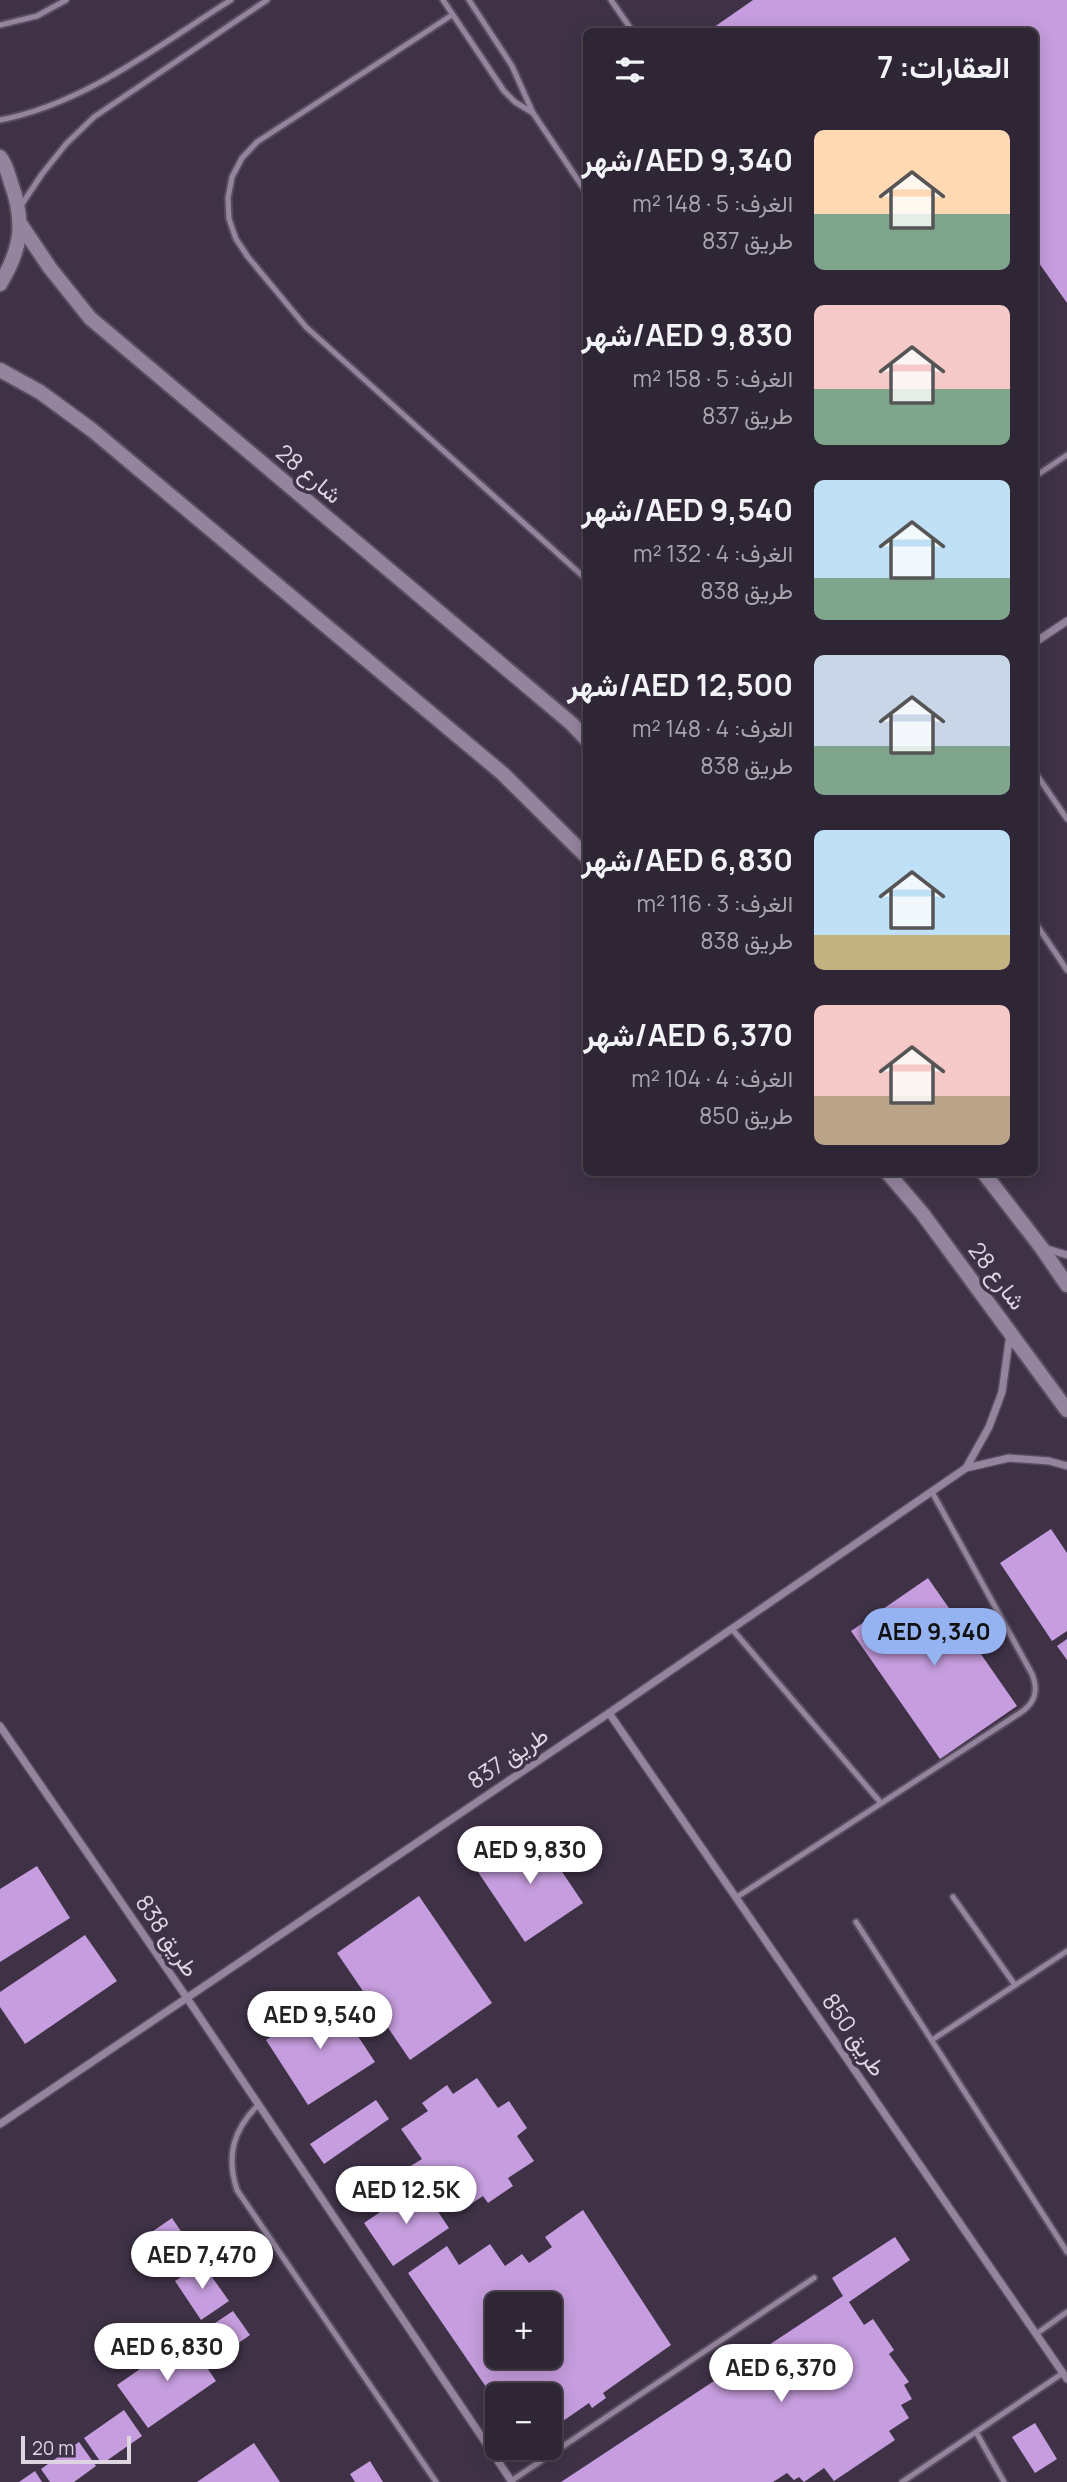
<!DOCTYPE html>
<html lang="ar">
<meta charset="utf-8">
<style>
:root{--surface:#2f2635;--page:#372e3d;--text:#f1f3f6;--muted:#a7a5ad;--line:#4a4350;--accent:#95b2f1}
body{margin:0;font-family:Manrope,Vazirmatn,sans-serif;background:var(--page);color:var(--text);direction:rtl;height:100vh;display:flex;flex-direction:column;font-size:26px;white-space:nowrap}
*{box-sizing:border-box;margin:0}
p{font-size:23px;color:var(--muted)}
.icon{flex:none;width:38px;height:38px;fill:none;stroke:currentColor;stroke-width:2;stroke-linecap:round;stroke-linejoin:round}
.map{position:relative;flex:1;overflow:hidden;direction:ltr}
.sheet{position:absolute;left:583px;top:28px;width:455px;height:1148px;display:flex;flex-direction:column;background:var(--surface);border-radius:10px;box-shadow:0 4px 18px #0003,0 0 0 2px var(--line);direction:rtl}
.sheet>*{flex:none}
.tools{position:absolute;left:485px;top:2292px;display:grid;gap:14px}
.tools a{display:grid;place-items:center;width:77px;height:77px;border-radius:10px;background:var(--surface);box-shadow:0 4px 18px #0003,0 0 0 2px var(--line);font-size:35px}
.scale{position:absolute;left:21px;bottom:18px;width:110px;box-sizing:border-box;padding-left:7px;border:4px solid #ddd5e2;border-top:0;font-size:19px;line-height:24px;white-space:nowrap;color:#ddd5e2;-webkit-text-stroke:5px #3f3247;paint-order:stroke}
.price{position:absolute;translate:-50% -60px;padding:0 16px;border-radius:24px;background:#fff;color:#222;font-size:23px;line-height:46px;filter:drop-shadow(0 2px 4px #0008)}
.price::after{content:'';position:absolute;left:50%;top:42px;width:21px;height:16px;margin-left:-10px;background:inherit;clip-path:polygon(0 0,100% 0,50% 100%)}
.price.current{background:var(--accent);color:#111}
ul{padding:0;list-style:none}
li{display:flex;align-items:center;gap:21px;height:175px;padding:0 28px}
li span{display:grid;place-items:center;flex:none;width:196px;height:140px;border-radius:10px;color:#555}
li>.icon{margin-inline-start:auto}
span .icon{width:84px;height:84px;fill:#fffc;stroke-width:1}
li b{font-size:30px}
h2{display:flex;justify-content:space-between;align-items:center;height:84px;padding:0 28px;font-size:30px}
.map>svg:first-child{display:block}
.building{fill:#c69dde;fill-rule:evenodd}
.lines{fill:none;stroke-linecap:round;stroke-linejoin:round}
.service-casing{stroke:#594e60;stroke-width:9}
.minor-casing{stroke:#594e60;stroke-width:10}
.secondary-casing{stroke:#594e60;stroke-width:18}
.service{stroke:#94849d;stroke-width:5}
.minor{stroke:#94849d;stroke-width:7}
.secondary{stroke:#94849d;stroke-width:14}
.labels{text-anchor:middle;stroke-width:7;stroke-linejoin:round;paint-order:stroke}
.street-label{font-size:23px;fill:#ddd5e2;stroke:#3f3247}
</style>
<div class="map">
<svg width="1067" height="2482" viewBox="0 0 1067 2482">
<rect width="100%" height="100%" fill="#3f3247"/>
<g class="building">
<path d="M753,0H1067V303L1034,256V32H707Z"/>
<path d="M1051,1529L1067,1553V1631L1052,1641L1000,1563Z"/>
<path d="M928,1578L1017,1706L940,1759L851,1631Z"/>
<path d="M1067,1639V1660L1057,1646Z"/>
<path d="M534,1830L583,1903L525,1942L476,1869Z"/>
<path d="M37,1866L70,1918L0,1962V1889Z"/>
<path d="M419,1896L492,2003L410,2060L337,1953Z"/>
<path d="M85,1935L117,1981L25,2044L0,2007V1992Z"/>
<path d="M332,1997L375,2062L308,2105L266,2040Z"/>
<path d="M477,2078L498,2108L509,2101L527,2128L517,2136L534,2161L508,2178L513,2186L488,2203L483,2196L459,2212L436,2179L423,2188L409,2167L422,2159L401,2129L428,2111L422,2103L447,2085L453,2094Z"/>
<path d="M376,2100L389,2119L324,2164L310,2144Z"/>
<path d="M420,2185L449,2228L393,2266L364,2223Z"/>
<path d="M583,2210L671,2345L603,2393L606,2398L592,2408L589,2403L550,2430V2396H497V2403L408,2273L447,2246L459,2265L490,2244L505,2266L522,2254L529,2263L552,2247L545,2237ZM497,2305H550V2357H497Z"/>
<path d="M172,2218L199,2258L173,2275L146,2236Z"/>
<path d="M895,2237L910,2260L849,2302L864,2325L873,2319L894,2350L889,2354L909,2382L904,2385L912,2399L901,2405L909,2418L889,2431L895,2440L834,2481L824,2468L804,2482L799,2477L794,2480L787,2473L773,2482H561L843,2296L832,2278Z"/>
<path d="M202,2263L229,2301L201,2320L175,2281Z"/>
<path d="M233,2311L250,2335L211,2362L194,2337Z"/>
<path d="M186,2337L216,2381L148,2428L117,2385Z"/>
<path d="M124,2410L142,2436L102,2464L84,2438Z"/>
<path d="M1035,2423L1057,2459L1035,2473L1012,2437Z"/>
<path d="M79,2442L96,2466L74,2482H50L41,2469Z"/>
<path d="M254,2443L280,2482H197Z"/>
<path d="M370,2461L383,2482H355L350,2474Z"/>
<path d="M35,2471L42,2482H19Z"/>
</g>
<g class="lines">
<defs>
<g id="service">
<path d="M443,0L504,91L515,102L533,113"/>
<path d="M469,0L512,66L533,113L586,192"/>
<path d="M611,0L633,32"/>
<path d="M452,15L257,142L242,158L232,177L228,198L229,219L236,239L248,257L306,327L586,579"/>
<path d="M0,25L37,16L66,0"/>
<path d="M0,120C85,104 159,45 231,0"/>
<path d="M20,207L42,174L66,144L94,117L267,0"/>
<path d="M1034,477L1067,455"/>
<path d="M1034,771L1067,819"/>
<path d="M1034,921L1067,970"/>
<path d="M732,1629L881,1803"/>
<path d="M737,1897L1020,1713C1035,1703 1039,1691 1032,1674L932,1492"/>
<path d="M953,1897L1015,1985"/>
<path d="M856,1922L1067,2252"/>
<path d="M932,2040L1067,1951"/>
<path d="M258,2105C233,2130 226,2156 237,2190L436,2482"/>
<path d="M1036,2334L1067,2312"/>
<path d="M976,2432L1004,2482"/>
<path d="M511,2481L814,2278"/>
<path d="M902,2482L1063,2373"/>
</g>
<g id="minor">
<path d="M1034,643L1067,621"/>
<path d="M1044,1248L1067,1255"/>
<path d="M966,1468L989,1427L1002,1392L1010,1334"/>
<path d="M609,1713L1067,2379"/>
<path d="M0,1726L187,1998L512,2482"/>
<path d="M0,2124L609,1713L966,1468L1009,1458L1049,1461L1067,1466"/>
</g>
<g id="secondary">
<path d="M0,157C6,164 8,174 11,183C25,222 22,248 0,284"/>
<path d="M21,225L50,268L90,318L572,724L586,739"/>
<path d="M0,370L40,392L92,430L502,773L586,856"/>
<path d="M887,1172L922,1213L1067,1410"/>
<path d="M983,1172L1041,1247L1067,1285"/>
</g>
</defs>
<use href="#service" class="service-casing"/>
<use href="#minor" class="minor-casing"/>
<use href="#secondary" class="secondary-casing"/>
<use href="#service" class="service"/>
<use href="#minor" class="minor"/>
<use href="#secondary" class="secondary"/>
</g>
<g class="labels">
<g class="street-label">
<text transform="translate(309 474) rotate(40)" y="8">شارع 28</text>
<text transform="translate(997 1276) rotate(53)" y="8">شارع 28</text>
<text transform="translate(508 1758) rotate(-34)" y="8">طريق 837</text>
<text transform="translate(167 1936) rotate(56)" y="8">طريق 838</text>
<text transform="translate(854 2035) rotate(56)" y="8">طريق 850</text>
</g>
</g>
</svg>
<div class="tools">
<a>+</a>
<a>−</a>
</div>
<div class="scale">20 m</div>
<b class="price current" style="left:934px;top:1668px">AED 9,340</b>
<b class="price" style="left:530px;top:1886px">AED 9,830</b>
<b class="price" style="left:320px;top:2051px">AED 9,540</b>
<b class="price" style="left:406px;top:2226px">AED 12.5K</b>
<b class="price" style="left:202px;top:2291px">AED 7,470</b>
<b class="price" style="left:167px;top:2383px">AED 6,830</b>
<b class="price" style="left:781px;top:2404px">AED 6,370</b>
<section class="sheet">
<h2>العقارات: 7<svg class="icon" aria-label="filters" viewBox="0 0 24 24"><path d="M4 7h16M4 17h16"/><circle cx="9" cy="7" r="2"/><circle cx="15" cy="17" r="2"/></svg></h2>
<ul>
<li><span style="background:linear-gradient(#ffd9b3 60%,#7fa58c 0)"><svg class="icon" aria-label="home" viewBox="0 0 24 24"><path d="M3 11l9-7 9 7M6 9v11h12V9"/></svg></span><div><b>AED 9,340/شهر</b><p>الغرف: 5 · 148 m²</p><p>طريق 837</p></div></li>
<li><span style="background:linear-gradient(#f6c9c9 60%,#7fa58c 0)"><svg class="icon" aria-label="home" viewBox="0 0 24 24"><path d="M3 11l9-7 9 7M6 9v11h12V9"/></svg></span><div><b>AED 9,830/شهر</b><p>الغرف: 5 · 158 m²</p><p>طريق 837</p></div></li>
<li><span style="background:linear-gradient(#bfe0f5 70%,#7fa58c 0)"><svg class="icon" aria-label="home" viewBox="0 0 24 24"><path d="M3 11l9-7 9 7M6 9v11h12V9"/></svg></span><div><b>AED 9,540/شهر</b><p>الغرف: 4 · 132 m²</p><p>طريق 838</p></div></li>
<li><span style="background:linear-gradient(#c9d6e8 65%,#7fa58c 0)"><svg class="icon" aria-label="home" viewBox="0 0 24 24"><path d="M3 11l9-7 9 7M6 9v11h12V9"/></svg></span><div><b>AED 12,500/شهر</b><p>الغرف: 4 · 148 m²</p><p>طريق 838</p></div></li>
<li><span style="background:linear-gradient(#bfe0f5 75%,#c2b280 0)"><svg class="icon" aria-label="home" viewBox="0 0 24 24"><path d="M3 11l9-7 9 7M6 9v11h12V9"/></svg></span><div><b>AED 6,830/شهر</b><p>الغرف: 3 · 116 m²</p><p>طريق 838</p></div></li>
<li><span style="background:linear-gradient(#f6c9c9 65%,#b9a48a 0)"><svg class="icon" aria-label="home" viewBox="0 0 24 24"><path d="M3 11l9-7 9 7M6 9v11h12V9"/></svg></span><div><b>AED 6,370/شهر</b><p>الغرف: 4 · 104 m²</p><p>طريق 850</p></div></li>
</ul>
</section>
</div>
